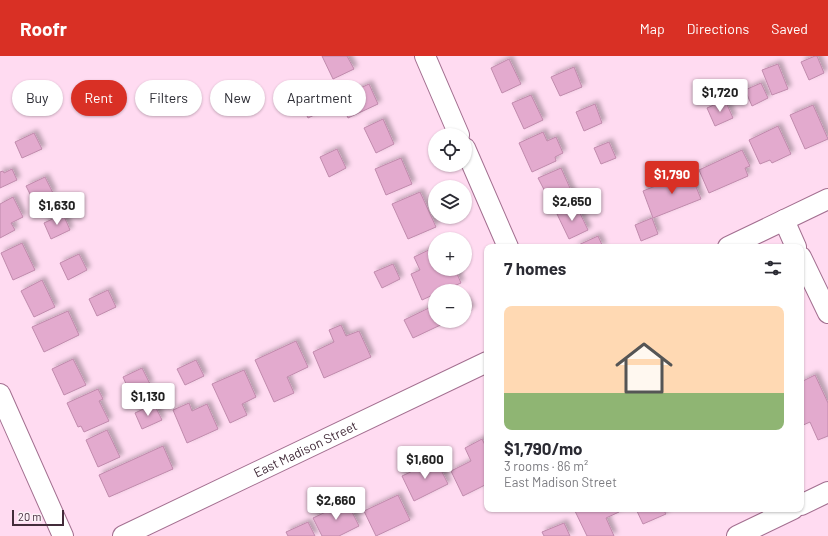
<!DOCTYPE html>
<meta charset="utf-8">
<style>
:root{--surface:#fff;--page:#f7f7f7;--text:#2b2b33;--muted:#7c7c81;--line:#e1e1e2;--accent:#d93025}
body{margin:0;font-family:Barlow,sans-serif;background:var(--page);color:var(--text);height:100vh;display:flex;flex-direction:column;font-size:15px;white-space:nowrap}
*{box-sizing:border-box;margin:0}
p{font-size:13px;color:var(--muted)}
.icon{flex:none;width:22px;height:22px;fill:none;stroke:currentColor;stroke-width:2;stroke-linecap:round;stroke-linejoin:round}
.map{position:relative;flex:1;overflow:hidden}
.side{position:absolute;left:484px;top:188px;width:320px;height:268px;display:flex;flex-direction:column;background:var(--surface);border-radius:8px;box-shadow:0 1px 3px #0004}
.side>*{flex:none}
.hud{position:absolute;left:12px;top:24px;width:380px;height:36px;display:flex;gap:8px}
.fabs{position:absolute;left:428px;top:72px;display:grid;gap:8px}
.fabs a{display:grid;place-items:center;width:44px;height:44px;border-radius:50%;background:var(--surface);box-shadow:0 1px 3px #0004;font-size:20px}
.scale{position:absolute;left:12px;bottom:10px;width:52px;box-sizing:border-box;padding-left:4px;border:2px solid #432c3a;border-top:0;font-size:11px;line-height:14px;white-space:nowrap;color:#432c3a;-webkit-text-stroke:3px #fcf0f7;paint-order:stroke}
.price{position:absolute;translate:-50% -34px;padding:0 9px;border-radius:4px;background:#fff;color:#222;font-size:13px;line-height:26px;filter:drop-shadow(0 1px 2px #0008)}
.price::after{content:'';position:absolute;left:50%;top:24px;width:12px;height:9px;margin-left:-6px;background:inherit;clip-path:polygon(0 0,100% 0,50% 100%)}
.price.selected{background:var(--accent);color:#fff}
ul{padding:0;list-style:none}
li{display:grid;align-content:center;gap:8px;height:212px;padding:0 20px}
li+li{border-top:1px solid var(--line)}
li span{display:grid;place-items:center;height:124px;border-radius:8px;color:#555}
li>.icon{margin-inline-start:auto}
span .icon{width:72px;height:72px;fill:#fffc;stroke-width:1}
li b{font-size:17px}
h2{display:flex;justify-content:space-between;align-items:center;height:48px;padding:0 20px;font-size:17px}
.pill{padding:0 14px;border-radius:18px;background:var(--surface);box-shadow:0 1px 3px #0004;font-size:14px;line-height:36px}
.pill.selected{background:var(--accent);color:#fff}
header{display:flex;align-items:center;gap:24px;box-sizing:border-box;height:56px;padding:0 20px;background:var(--accent);color:#fff}
header strong{font-size:19px}
nav{display:flex;gap:22px;margin-inline-start:auto;font-size:14px}
.map>svg:first-child{display:block}
.building{fill:#e3aace;stroke:#c08aac;filter:url(#shadow)}
.lines{fill:none;stroke-linecap:round;stroke-linejoin:round}
.street-casing{stroke:#a36f90;stroke-width:22}
.street{stroke:#fff;stroke-width:20}
.labels{text-anchor:middle;stroke-width:3;stroke-linejoin:round;paint-order:stroke}
.street-label{font-size:13px;fill:#432c3a;stroke:#fcf0f7}
</style>
<header>
<strong>Roofr</strong>
<nav><a>Map</a><a>Directions</a><a>Saved</a></nav>
</header>
<div class="map">
<svg width="828" height="480" viewBox="0 0 828 480">
<defs>
<filter id="shadow"><feDropShadow dx="3.5" dy="-3.5" stdDeviation="2" flood-color="#0004"/></filter>
</defs>
<rect width="100%" height="100%" fill="#ffdbf1"/>
<g class="building">
<path d="M322,0H347L354,13L333,23Z"/>
<path d="M815,0H817L824,17L809,24L801,6Z"/>
<path d="M509,3L521,28L502,37L491,12Z"/>
<path d="M778,8L788,33L772,39L762,14Z"/>
<path d="M574,11L582,31L560,40L551,21Z"/>
<path d="M761,27L768,42L752,50L745,34Z"/>
<path d="M369,28L378,48L348,62L339,42Z"/>
<path d="M320,36L327,53L308,62L300,45Z"/>
<path d="M531,39L543,64L524,73L512,47Z"/>
<path d="M725,44L733,62L715,70L707,52Z"/>
<path d="M595,48L602,67L584,75L576,56Z"/>
<path d="M813,49L828,83L805,93L790,59Z"/>
<path d="M383,63L394,88L376,97L364,72Z"/>
<path d="M778,70L791,98L772,107L770,104L760,108L749,84Z"/>
<path d="M543,76L547,85L556,81L563,97L555,101L556,105L532,116L519,87Z"/>
<path d="M34,77L42,93L22,102L15,86Z"/>
<path d="M609,86L616,102L601,108L594,92Z"/>
<path d="M337,93L346,112L329,121L320,101Z"/>
<path d="M742,94L750,110L745,112L748,120L709,137L699,114Z"/>
<path d="M401,102L412,128L386,139L375,113Z"/>
<path d="M561,112L574,141L553,151L538,122Z"/>
<path d="M12,113L17,124L0,132V116L3,115L4,117Z"/>
<path d="M690,116L701,143L653,162L643,135Z"/>
<path d="M45,121L53,137L34,146L26,130Z"/>
<path d="M420,136L436,171L408,183L392,148Z"/>
<path d="M13,141L23,161L11,167L15,174L0,182V148Z"/>
<path d="M576,149L588,174L569,183L557,158Z"/>
<path d="M63,158L70,174L51,183L44,167Z"/>
<path d="M652,162L658,178L641,185L635,169Z"/>
<path d="M598,180L603,191H574Z"/>
<path d="M22,187L35,214L13,224L1,197Z"/>
<path d="M435,191V213H455L461,227L442,235H435V238L422,244L411,218L420,214L414,201Z"/>
<path d="M79,198L87,214L68,224L60,207Z"/>
<path d="M393,208L400,223L382,232L374,216Z"/>
<path d="M42,224L55,251L34,261L21,235Z"/>
<path d="M108,234L116,251L97,260L89,243Z"/>
<path d="M465,240L472,254L465,257Z"/>
<path d="M435,249V265H449L413,282L404,264Z"/>
<path d="M68,255L79,279L44,296L32,271Z"/>
<path d="M341,269L346,280L359,275L371,301L324,322L313,296L334,286L329,274Z"/>
<path d="M296,285L308,311L287,321L294,337L274,346L255,304Z"/>
<path d="M73,303L86,329L64,339L52,313Z"/>
<path d="M196,304L204,320L185,329L177,313Z"/>
<path d="M142,312L150,328L130,337L123,321Z"/>
<path d="M244,314L256,341L242,348L247,359L230,367L212,328Z"/>
<path d="M815,319L828,347V380L818,384L810,366L801,370V326Z"/>
<path d="M98,333L103,343L99,345L109,365L84,376L81,370L78,371L67,347Z"/>
<path d="M189,347L192,355L207,348L218,373L187,387L173,354Z"/>
<path d="M154,348L162,364L142,373L135,357Z"/>
<path d="M107,374L120,401L98,411L86,384Z"/>
<path d="M482,383L487,393V428L463,440L451,415L471,405L465,392Z"/>
<path d="M163,390L173,413L109,441L99,419Z"/>
<path d="M436,404L448,428L414,445L402,420Z"/>
<path d="M398,439L410,464L376,480L364,455Z"/>
<path d="M347,446L359,470L339,480H322L313,462Z"/>
<path d="M574,453H617L619,456L606,462L614,480H587Z"/>
<path d="M636,453H663L666,458L643,468Z"/>
<path d="M308,466L315,480H288L286,476Z"/>
<path d="M564,467L570,480H544L542,476Z"/>
</g>
<g class="lines">
<defs>
<g id="street">
<path d="M425,0L459,79"/>
<path d="M465,92L508,191"/>
<path d="M784,164L796,191"/>
<path d="M728,191L828,143"/>
<path d="M801,201L828,257"/>
<path d="M0,338L63,480"/>
<path d="M801,449L828,436"/>
<path id="s1" d="M123,480L487,306"/>
<path d="M737,480L793,453"/>
</g>
</defs>
<use href="#street" class="street-casing"/>
<use href="#street" class="street"/>
</g>
<g class="labels">
<g class="street-label">
<text dy="5" stroke="none"><textPath href="#s1" startOffset="202">East Madison Street</textPath></text>
</g>
</g>
</svg>
<div class="fabs">
<a><svg class="icon" aria-label="locate" viewBox="0 0 24 24"><circle cx="12" cy="12" r="6"/><path d="M12 2v4M12 18v4M2 12h4M18 12h4"/></svg></a>
<a><svg class="icon" aria-label="layers" viewBox="0 0 24 24"><path d="M12 4l9 5-9 5-9-5zM3 14l9 5 9-5"/></svg></a>
<a>+</a>
<a>−</a>
</div>
<div class="scale">20 m</div>
<b class="price" style="left:720px;top:57px">$1,720</b>
<b class="price selected" style="left:672px;top:139px">$1,790</b>
<b class="price" style="left:572px;top:166px">$2,650</b>
<b class="price" style="left:57px;top:170px">$1,630</b>
<b class="price" style="left:148px;top:361px">$1,130</b>
<b class="price" style="left:425px;top:424px">$1,600</b>
<b class="price" style="left:336px;top:465px">$2,660</b>
<div class="hud">
<a class="pill">Buy</a>
<a class="pill selected">Rent</a>
<a class="pill">Filters</a>
<a class="pill">New</a>
<a class="pill">Apartment</a>
</div>
<section class="side">
<h2>7 homes<svg class="icon" aria-label="filters" viewBox="0 0 24 24"><path d="M4 7h16M4 17h16"/><circle cx="9" cy="7" r="2"/><circle cx="15" cy="17" r="2"/></svg></h2>
<ul>
<li><span style="background:linear-gradient(#ffd9b3 70%,#8fb573 0)"><svg class="icon" aria-label="home" viewBox="0 0 24 24"><path d="M3 11l9-7 9 7M6 9v11h12V9"/></svg></span><div><b>$1,790/mo</b><p>3 rooms · 86 m²</p><p>East Madison Street</p></div></li>
</ul>
</section>
</div>
